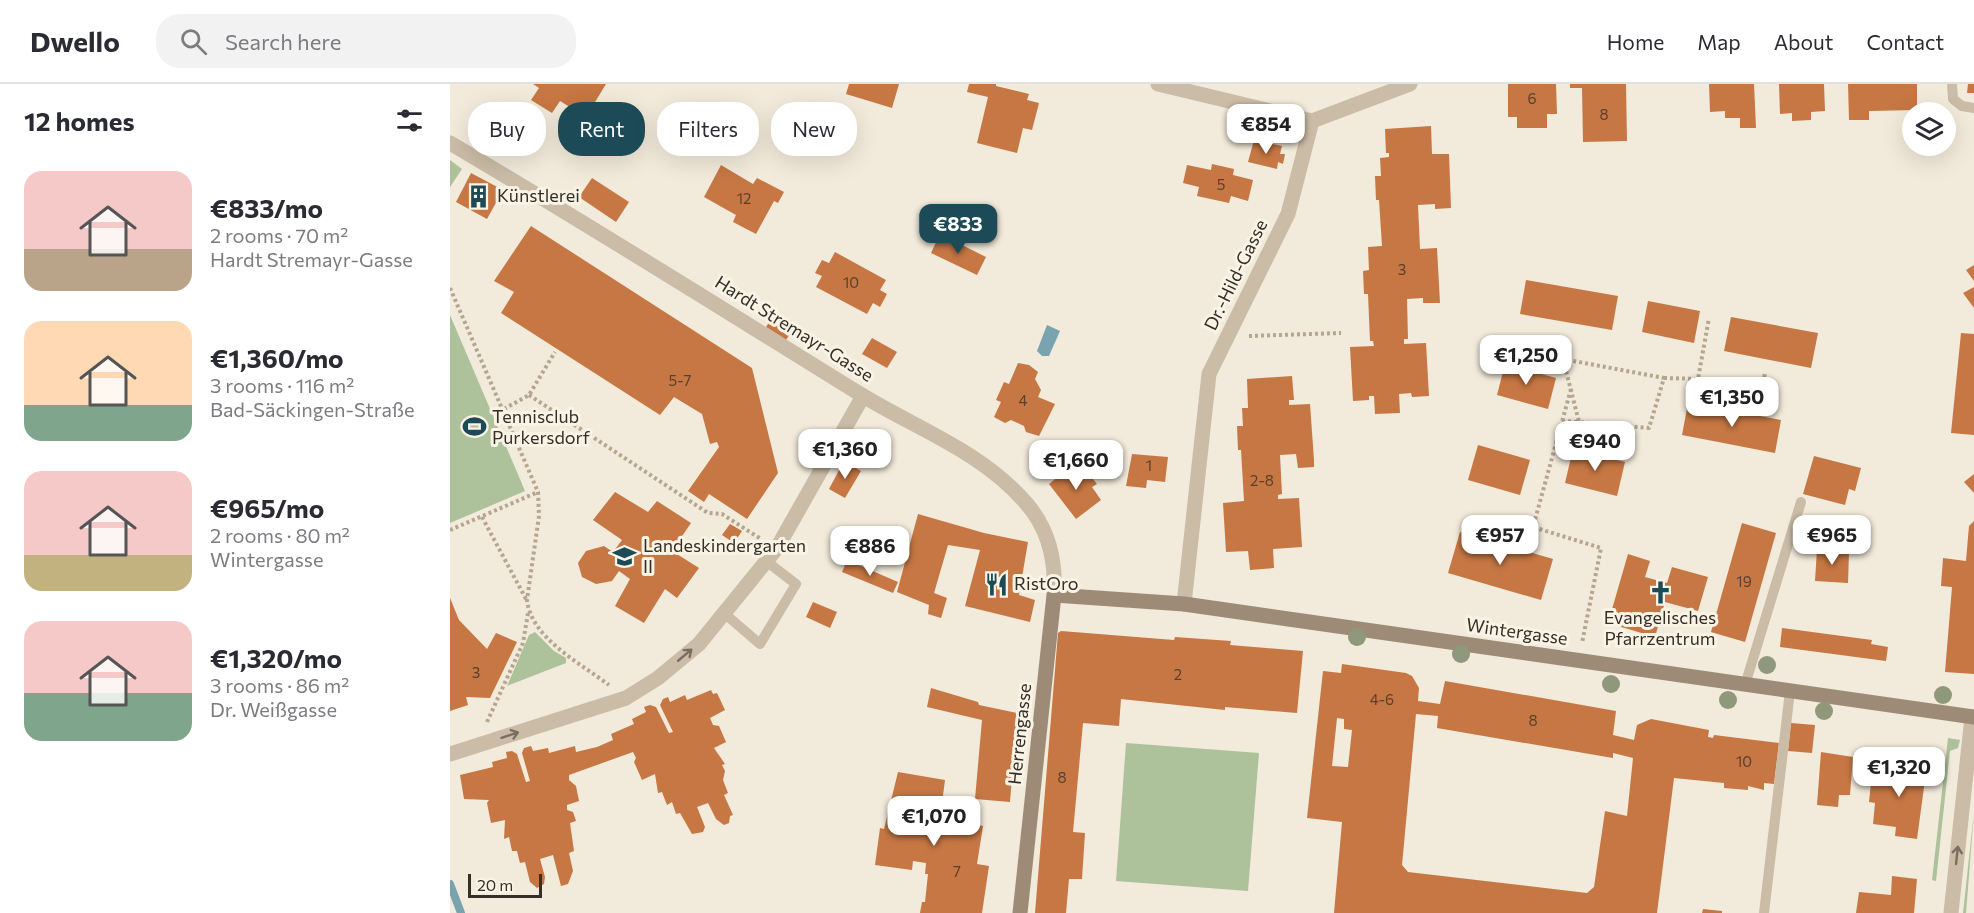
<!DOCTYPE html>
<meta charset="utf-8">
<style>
:root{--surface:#fff;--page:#f2f2f3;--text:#2b2b33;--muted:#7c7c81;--line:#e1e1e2;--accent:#1c4a57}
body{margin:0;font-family:Commissioner,sans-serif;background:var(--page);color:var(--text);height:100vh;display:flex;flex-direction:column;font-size:22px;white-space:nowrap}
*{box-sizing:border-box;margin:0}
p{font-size:20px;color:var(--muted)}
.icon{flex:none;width:33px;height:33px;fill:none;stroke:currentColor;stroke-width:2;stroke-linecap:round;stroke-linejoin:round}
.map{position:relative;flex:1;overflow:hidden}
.drawer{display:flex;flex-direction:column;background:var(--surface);width:450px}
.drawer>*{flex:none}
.banner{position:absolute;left:18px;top:18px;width:570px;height:54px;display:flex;gap:12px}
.fabs{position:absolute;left:1452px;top:18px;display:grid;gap:12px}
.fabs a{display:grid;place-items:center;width:54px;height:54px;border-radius:50%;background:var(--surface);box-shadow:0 6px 24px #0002;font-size:30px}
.scale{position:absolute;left:18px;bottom:15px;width:74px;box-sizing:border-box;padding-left:6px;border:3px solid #362e27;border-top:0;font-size:16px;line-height:21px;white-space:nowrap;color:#362e27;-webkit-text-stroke:4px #f9f3e6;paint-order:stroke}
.price{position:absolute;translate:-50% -51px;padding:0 14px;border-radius:12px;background:#fff;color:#222;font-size:20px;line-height:39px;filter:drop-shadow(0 2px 3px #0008)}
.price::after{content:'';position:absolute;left:50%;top:36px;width:18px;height:14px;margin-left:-9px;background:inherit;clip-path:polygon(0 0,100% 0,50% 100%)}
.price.current{background:var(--accent);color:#fff}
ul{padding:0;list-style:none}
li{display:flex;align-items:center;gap:18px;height:150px;padding:0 24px}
li span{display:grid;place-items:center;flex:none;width:168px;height:120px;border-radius:18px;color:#555}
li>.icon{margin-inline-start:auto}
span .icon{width:72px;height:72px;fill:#fffc;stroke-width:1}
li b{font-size:26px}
h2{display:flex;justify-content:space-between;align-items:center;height:72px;padding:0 24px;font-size:26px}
.pill{padding:0 21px;border-radius:24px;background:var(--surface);box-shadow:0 6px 24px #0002;font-size:21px;line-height:54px}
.pill.current{background:var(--accent);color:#fff}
header{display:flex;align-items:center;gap:36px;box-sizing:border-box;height:84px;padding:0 30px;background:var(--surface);border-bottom:2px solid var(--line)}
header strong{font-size:28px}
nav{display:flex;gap:33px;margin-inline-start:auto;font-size:21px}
.search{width:420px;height:54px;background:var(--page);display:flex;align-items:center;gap:15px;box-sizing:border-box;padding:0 21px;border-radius:24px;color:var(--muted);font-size:22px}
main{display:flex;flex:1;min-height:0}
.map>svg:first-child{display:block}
.green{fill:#adc19a}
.water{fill:#79a4af}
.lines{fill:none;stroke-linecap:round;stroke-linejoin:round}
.stream{stroke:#79a4af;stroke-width:8}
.building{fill:#c67743;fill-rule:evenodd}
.path{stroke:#b5a690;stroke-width:4;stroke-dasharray:3 3;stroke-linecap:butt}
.lane{stroke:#cabca6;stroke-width:10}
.street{stroke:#cabca6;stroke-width:15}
.secondary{stroke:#9d8b77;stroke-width:15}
.tree{fill:#8f987a}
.oneway{stroke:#796e60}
.labels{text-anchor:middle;stroke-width:6;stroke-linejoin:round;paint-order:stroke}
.number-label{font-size:15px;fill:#5a402e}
.poi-label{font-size:18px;fill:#362e27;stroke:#f9f3e6;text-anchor:start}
.street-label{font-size:18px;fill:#362e27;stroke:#f9f3e6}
</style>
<header>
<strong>Dwello</strong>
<div class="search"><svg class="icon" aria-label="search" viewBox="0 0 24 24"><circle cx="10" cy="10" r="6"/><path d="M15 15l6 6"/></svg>Search here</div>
<nav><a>Home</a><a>Map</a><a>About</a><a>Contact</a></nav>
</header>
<main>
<section class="drawer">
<h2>12 homes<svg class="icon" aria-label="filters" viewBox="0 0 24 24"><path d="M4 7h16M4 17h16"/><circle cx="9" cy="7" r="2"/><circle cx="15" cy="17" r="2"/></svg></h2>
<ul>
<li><span style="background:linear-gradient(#f6c9c9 65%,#b9a48a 0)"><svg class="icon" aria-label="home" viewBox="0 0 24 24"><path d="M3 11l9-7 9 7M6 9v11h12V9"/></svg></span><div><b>€833/mo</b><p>2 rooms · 70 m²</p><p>Hardt Stremayr-Gasse</p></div></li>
<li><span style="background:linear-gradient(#ffd9b3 70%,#7fa58c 0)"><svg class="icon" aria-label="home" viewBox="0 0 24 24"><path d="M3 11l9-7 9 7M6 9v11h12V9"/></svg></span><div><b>€1,360/mo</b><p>3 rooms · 116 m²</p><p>Bad-Säckingen-Straße</p></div></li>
<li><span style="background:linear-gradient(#f6c9c9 70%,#c2b280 0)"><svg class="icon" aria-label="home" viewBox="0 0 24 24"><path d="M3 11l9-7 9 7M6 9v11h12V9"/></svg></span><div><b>€965/mo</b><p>2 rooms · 80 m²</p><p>Wintergasse</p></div></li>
<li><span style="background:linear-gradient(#f6c9c9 60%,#7fa58c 0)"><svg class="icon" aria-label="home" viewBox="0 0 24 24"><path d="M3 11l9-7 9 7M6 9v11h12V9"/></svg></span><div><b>€1,320/mo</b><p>3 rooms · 86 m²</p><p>Dr. Weißgasse</p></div></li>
</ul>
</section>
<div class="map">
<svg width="1524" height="829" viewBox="0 0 1524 829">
<rect width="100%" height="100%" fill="#f2eada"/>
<g class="green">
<path d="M0,76L12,85L0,103Z"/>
<path d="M0,231L75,407L0,439Z"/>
<path d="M85,548L104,567L116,574V579L57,602L79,551Z"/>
<path d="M1498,654L1510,656L1508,664L1500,667L1486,797L1482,796Z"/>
<path d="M676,659L809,669L798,807L666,797Z"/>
<path d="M1524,728L1516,829H1513Z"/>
</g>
<path class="water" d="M597,241L610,247L599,272H592L587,267Z"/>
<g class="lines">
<path class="stream" d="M0,800L11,829"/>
</g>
<g class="building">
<path d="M83,0H156L136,33L110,17L102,29L81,16L89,4Z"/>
<path d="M399,0H449L442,24L396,10Z"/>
<path d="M519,0H546V2L579,10L577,16L589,19L582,46L573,44L567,69L527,59L538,13L517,8Z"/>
<path d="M1058,0H1106L1107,30H1097V44H1067V33H1058Z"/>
<path d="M1120,0H1176L1177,57L1133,58L1132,4H1120Z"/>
<path d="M1259,0H1304L1306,44H1290V34H1275V27L1260,28Z"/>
<path d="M1329,0H1374L1375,27L1361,28V36L1342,37V29L1330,30Z"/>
<path d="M1398,0H1467V26L1419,27V36H1399Z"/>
<path d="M1518,0H1524V9H1517Z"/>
<path d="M981,42L982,70H999L1001,124L985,125V120L968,121L970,165L987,164L990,219H973V214L957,215L958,255H954V260L976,259L979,312L962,313L961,309L949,310L950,329L925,330L924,312H919V316L903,317L900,263L924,262L923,257H920L918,210H914L913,187L919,186L918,163L932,162L929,116H926L925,92H931L930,74L939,73V69H936L935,45Z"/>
<path d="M804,56L832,62L830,70H835L833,80L828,78L827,85L798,78Z"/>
<path d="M762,80L784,85L783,91L803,96L798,117L781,112L779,119L747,112L749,103L733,99L737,81L761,86Z"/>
<path d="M271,81L303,100L307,94L334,108L328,119L324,117L306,150L283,138L286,131L254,113Z"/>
<path d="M21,89L53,106L37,135L6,118Z"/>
<path d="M142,94L179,118L166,138L129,113Z"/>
<path d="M81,142L302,284L328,389L297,435L259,410L254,418L238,407L269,363L267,358L260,360L252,330L224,313L210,331L51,229L64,208L44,197Z"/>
<path d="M490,150L536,173L527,191L481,169Z"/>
<path d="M385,168L436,196L430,206L437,210L430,223L423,219L417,230L366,203L372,192L365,189L372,176L379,179Z"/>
<path d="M1524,181V197L1516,186Z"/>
<path d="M1076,196L1168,212L1162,246L1070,230Z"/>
<path d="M1524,203V224L1513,209Z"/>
<path d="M1198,217L1250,227L1244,259L1192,248Z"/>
<path d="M325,229L345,242L336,256L316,243Z"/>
<path d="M1281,233L1368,249L1361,284L1274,267Z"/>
<path d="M1511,249L1524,250V351L1501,349Z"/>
<path d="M422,254L447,268L437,284L412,270Z"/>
<path d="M568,279L579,281L588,288L585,295L591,306L588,313L605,320L589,352L576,348L574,342L561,336L555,339L544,333L551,318L546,316L554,298L559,300Z"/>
<path d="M1055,280L1106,294L1098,325L1047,311Z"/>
<path d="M842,292L844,316H839V321L860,320L864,376V383L848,384L846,370L830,371L832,410L828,411V415L849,414L852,463L823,465L824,484L800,486L798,467L776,468L773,419L794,417L791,366H788L787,342H793L792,324H798L797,295Z"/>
<path d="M1238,319L1331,336L1325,369L1232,351Z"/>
<path d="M1028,361L1080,376L1070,411L1018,396Z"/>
<path d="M1123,365L1175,378L1167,412L1115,399Z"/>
<path d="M682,370L718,373L715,398L697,396L696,404L676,402Z"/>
<path d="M1364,372L1411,384L1405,407L1399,405L1395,421L1353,410Z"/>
<path d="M394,377L411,387L395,414L379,405Z"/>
<path d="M624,380L633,392L638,389L647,400L642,403L651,416L626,435L599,400Z"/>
<path d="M1524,390V409L1514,398Z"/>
<path d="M165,408L198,428L207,417L241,439L222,467L249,484L227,514L215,505L194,539L165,522L180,495L169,487L162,497L146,500L132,493L128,479L136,467L154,462L163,468L172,456L143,436Z"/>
<path d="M468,430L534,449L578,458L569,511L585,516L580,538L515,522L530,466L498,461L484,509L497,514L491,534L478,530L479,521L447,508Z"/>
<path d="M1524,437V590L1495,588L1502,503L1491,502L1493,474L1516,477L1519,442Z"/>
<path d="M1292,439L1326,449L1295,558L1261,548Z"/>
<path d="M280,440L292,447L284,459L272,451Z"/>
<path d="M1010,448L1103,475L1091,516L998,489Z"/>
<path d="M1367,465L1399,467L1398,499L1365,497Z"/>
<path d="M1178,470L1200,477L1195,493L1217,499L1222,483L1258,493L1248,527L1215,518L1205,553L1158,539Z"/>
<path d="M397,476L448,498L443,509L392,488Z"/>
<path d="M0,514L9,536L37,565L46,549L67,558L40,614L16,613L18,621L0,627Z"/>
<path d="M363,518L387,528L380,544L356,533Z"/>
<path d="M1332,544L1422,556L1421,560L1438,563L1436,577L1330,563Z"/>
<path d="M611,547L724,556L725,553L781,557L780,561L853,567L847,629L775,623V626L671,615L669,642L633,639L623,748L635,749L632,795H619L616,829H585L608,549Z"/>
<path d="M892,580L956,589L962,592L969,604L968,617L990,620L995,597L1166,627L1163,651L1184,656L1187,641L1201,635L1259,646L1258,653L1263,654L1264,651L1329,659L1324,700L1314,699V706L1298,702V706L1274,704V699L1224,694L1207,829H884L892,738L857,734L873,587L891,589ZM966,630L988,632L987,644L1163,674V669L1183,674L1177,732L1155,727L1144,803L1137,809L958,788L952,781ZM887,634L894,635V645L902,646L898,683L882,682Z"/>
<path d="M481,604L528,618L529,621L567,629L560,718L525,715L532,636L477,623Z"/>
<path d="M261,606L263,610L267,609L275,626L260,634L263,641L269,642L276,658L264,664L275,680L272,681L275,687L273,696L278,709L274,711L283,731L280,732L279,739L274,741L266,735L258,719L247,723L255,743L253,748L242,750L230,729L226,730L222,718L217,721L212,708L208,709L205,690L192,696L184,678L186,674L183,668L119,691V696L126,702L129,717L117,721V726L123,728L126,737L120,739L124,767L119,769L123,787L118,800L111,802L103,771L90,775L95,793L94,800L87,804L80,798L75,778L70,779L67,767H62L59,753L54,755L55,736L41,739L37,719L39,716L14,715L10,691L43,683L42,678L57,674L56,668L62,667L67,670L76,698L80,697L72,669L74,664L81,662L83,667L98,664L99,669L125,662L126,668L147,663L163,656L161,650L184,640L182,635L196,628L194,623L200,621L206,623L219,649L223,648L210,621L213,615L218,613L220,618L235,611L237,616Z"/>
<path d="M1341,639L1365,641L1362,669L1338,667Z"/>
<path d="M1371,668L1403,673L1400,711H1389L1388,723L1367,721Z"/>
<path d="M1455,678L1477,681L1467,755L1445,752L1446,743L1423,740L1425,719L1419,718L1422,688L1430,689V683L1454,686Z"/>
<path d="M448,688L495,696L492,719H486L485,733L533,742L527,780L539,782L532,829H470L472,818H475L478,790H475L476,779L463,777L462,786L425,781L430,744L434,745Z"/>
<path d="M1442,792L1467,795L1464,829H1406L1409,808L1441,811Z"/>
<path d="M1253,825L1272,827V829H1252Z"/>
</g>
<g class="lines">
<g class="path">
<path d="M0,204L88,408L89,432L77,516C81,554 130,579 159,601"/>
<path d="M799,252L891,249"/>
<path d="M1110,252L1113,275L1129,338L1199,344L1214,294L1113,275"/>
<path d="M1214,294L1248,295L1259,234"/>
<path d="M1248,295L1312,306L1315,289"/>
<path d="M1121,305L1083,443L1151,464L1132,559"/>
<path d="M79,311L258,429L272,430L311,455"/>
<path d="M1291,318L1294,303"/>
<path d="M54,325L79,311L105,268"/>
<path d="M1112,337L1129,338"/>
<path d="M32,433L76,515"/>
<path d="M0,446L88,408"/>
<path d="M37,638L73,559L78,529"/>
</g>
<g class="lane">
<path d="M1502,0L1503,15L1512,22L1524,24"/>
<path d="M275,530L310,560L346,500L316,477"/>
<path d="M1295,601L1351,418"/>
<path d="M1314,829L1340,607"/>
</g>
<g class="street">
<path d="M708,0L862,37"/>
<path d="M862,37L960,0"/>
<path d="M0,59C138,140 274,226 410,310C467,345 531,367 576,419C599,445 606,477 604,511"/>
<path d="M734,520L759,290L838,130L862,37"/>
<path d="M0,670L176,614L208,594L249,560L327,464L413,312"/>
<path d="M1501,829L1522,633"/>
</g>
<path class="secondary" d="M570,829L604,511L734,520L1524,633"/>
</g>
<g class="tree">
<circle cx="907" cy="553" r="9"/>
<circle cx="1011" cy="570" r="9"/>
<circle cx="1317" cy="581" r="9"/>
<circle cx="1161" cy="600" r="9"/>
<circle cx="1493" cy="611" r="9"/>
<circle cx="1278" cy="616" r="9"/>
<circle cx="1374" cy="627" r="9"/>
</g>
<defs><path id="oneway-shaft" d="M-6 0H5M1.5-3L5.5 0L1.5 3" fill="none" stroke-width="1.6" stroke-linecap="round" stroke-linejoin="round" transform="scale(1.5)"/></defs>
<g class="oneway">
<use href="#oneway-shaft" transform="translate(235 571) rotate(-40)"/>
<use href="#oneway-shaft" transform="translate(60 651) rotate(-18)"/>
<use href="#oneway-shaft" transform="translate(1507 771) rotate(-84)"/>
</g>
<defs>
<symbol id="building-bare" viewBox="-9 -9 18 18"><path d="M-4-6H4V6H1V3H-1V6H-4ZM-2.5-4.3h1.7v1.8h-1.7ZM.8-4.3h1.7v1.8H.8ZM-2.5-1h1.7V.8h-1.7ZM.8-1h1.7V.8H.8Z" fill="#1c4a57" stroke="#f9f3e6" stroke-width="2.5" paint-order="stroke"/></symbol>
<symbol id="stadium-bare" viewBox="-9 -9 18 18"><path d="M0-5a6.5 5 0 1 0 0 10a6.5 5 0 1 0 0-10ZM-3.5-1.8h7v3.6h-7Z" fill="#1c4a57" stroke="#f9f3e6" stroke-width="2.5" paint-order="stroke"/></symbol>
<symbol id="school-bare" viewBox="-9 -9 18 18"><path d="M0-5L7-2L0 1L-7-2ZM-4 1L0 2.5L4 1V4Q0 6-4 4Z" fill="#1c4a57" stroke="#f9f3e6" stroke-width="2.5" paint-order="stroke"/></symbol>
<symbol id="restaurant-bare" viewBox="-9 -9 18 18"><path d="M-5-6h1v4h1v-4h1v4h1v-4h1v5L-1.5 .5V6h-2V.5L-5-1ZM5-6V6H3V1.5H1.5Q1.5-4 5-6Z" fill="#1c4a57" stroke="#f9f3e6" stroke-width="2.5" paint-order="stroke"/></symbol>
<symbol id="church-bare" viewBox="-9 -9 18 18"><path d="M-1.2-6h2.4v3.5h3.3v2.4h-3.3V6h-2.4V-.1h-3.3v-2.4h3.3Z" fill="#1c4a57" stroke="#f9f3e6" stroke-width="2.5" paint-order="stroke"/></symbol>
</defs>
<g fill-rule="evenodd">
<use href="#building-bare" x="12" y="96" width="33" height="33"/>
<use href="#stadium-bare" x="8" y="326" width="33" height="33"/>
<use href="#school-bare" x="158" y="456" width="33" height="33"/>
<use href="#restaurant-bare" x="530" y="484" width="33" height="33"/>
<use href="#church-bare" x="1194" y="492" width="33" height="33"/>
</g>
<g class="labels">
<g class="number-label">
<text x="1082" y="20">6</text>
<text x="1154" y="36">8</text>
<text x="771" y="106">5</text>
<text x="294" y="120">12</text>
<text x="952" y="191">3</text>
<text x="401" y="204">10</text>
<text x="230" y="302">5-7</text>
<text x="573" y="322">4</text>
<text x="699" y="387">1</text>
<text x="812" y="402">2-8</text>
<text x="1294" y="503">19</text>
<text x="26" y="594">3</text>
<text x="728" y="596">2</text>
<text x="932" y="621">4-6</text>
<text x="1083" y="642">8</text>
<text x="1294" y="683">10</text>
<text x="612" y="699">8</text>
<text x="507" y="793">7</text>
</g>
<g class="poi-label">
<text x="47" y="118">Künstlerei</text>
<text x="42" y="339">Tennisclub<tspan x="42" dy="21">Purkersdorf</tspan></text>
<text x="193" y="468">Landeskindergarten<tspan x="193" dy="21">II</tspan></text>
<text x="564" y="506">RistOro</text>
<text x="1210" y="540" text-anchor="middle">Evangelisches<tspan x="1210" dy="21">Pfarrzentrum</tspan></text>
</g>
<g class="street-label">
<text transform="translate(786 191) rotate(-64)" y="6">Dr.-Hild-Gasse</text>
<text transform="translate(344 245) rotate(32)" y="6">Hardt Stremayr-Gasse</text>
<text transform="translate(1067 548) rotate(8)" y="6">Wintergasse</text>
<text transform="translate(570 650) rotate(-84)" y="6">Herrengasse</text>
</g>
</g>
</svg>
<div class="fabs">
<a><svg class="icon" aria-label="layers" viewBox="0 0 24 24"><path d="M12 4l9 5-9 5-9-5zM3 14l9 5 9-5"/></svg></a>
</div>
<div class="scale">20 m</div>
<b class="price" style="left:816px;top:71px">€854</b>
<b class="price current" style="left:508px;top:171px">€833</b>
<b class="price" style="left:1076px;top:302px">€1,250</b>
<b class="price" style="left:1282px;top:344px">€1,350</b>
<b class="price" style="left:1145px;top:388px">€940</b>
<b class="price" style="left:395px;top:396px">€1,360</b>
<b class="price" style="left:626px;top:407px">€1,660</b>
<b class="price" style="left:1050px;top:482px">€957</b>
<b class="price" style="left:1382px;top:482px">€965</b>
<b class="price" style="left:420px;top:493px">€886</b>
<b class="price" style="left:1449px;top:714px">€1,320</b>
<b class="price" style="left:484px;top:763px">€1,070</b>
<div class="banner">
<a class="pill">Buy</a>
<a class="pill current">Rent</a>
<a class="pill">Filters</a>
<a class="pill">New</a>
</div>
</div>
</main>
